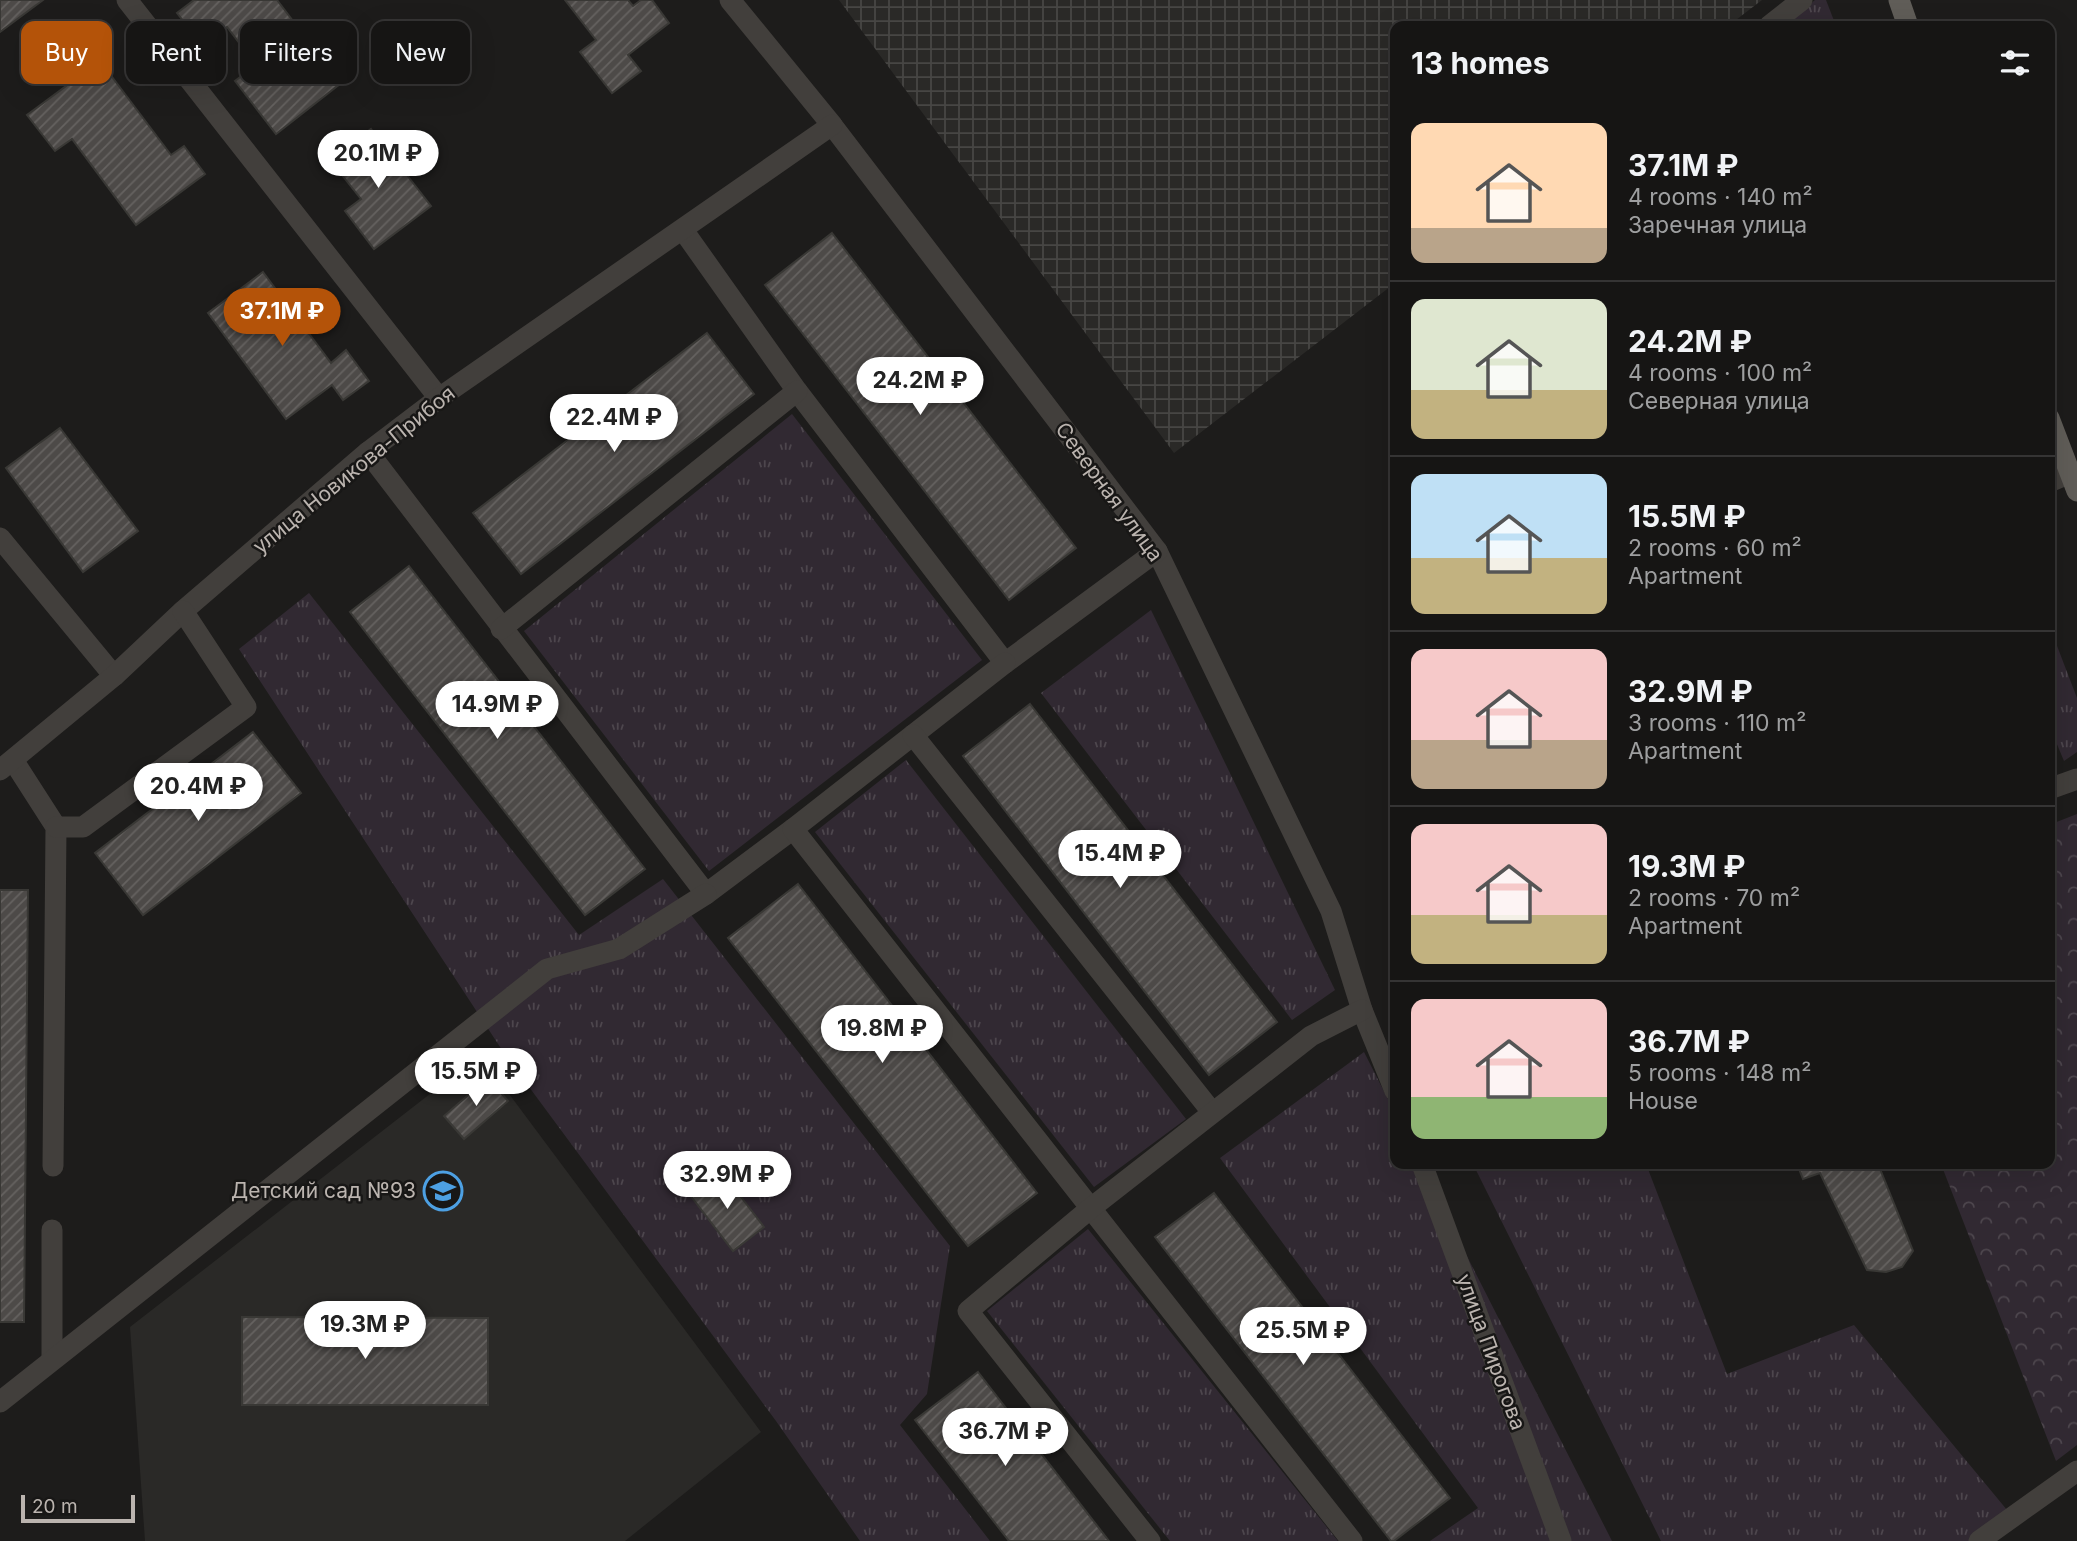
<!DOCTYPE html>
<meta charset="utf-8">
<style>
:root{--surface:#161514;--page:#232222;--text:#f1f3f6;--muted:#9e9fa0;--line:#353434;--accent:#b45309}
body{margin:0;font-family:Inter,sans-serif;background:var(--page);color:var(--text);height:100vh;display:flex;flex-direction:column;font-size:26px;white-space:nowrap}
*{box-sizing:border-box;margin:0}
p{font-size:23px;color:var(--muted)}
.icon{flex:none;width:38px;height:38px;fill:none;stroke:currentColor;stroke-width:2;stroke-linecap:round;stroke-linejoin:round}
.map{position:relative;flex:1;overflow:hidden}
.drawer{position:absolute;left:1390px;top:21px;width:665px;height:1148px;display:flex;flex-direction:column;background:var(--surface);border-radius:14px;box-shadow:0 7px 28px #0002,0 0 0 2px var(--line)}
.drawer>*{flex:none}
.guide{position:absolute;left:21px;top:21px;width:665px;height:63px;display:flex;gap:14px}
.scale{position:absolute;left:21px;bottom:18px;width:114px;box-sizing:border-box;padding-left:7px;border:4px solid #bbb4af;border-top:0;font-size:19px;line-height:24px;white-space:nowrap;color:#bbb4af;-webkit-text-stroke:5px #181716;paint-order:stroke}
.price{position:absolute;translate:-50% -60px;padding:0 16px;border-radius:24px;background:#fff;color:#222;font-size:23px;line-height:46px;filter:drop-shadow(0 2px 4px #0008)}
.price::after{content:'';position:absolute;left:50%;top:42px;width:21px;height:16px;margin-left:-10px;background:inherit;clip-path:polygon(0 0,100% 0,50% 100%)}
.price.current{background:var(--accent);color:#fff}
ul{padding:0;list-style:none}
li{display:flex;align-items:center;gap:21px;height:175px;padding:0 21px}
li+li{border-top:2px solid var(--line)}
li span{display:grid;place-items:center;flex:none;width:196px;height:140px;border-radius:14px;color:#555}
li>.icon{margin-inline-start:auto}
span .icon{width:84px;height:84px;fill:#fffc;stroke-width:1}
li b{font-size:30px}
h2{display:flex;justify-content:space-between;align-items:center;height:84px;padding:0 21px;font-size:30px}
.tag{padding:0 24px;border-radius:14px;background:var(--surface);box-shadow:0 7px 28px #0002,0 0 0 2px var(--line);font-size:24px;line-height:63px}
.tag.current{background:var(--accent);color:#fff}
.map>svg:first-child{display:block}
.built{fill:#2a2927}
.industrial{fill:url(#industrial-grid)}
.grass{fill:url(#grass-tufts)}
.forest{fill:url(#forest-crowns)}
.building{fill:url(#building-hatch);stroke:#393835;stroke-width:2}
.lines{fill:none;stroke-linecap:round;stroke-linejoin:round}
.minor{stroke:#423f3c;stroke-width:21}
.major{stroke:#605d58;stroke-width:21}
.labels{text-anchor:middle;stroke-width:5;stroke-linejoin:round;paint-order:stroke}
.street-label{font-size:21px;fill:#bbb4af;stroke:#181716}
.poi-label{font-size:21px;fill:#bbb4af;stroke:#181716;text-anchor:end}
</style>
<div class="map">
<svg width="2077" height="1541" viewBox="0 0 2077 1541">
<defs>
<pattern id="industrial-grid" width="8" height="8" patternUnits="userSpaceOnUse" patternTransform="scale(1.75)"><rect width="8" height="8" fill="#2a2927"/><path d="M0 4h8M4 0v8" fill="none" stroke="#474644"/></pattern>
<pattern id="grass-tufts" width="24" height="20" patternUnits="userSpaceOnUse" patternTransform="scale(1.75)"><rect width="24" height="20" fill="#312932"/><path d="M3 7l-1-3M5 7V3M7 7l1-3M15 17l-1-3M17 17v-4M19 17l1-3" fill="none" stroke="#4d464d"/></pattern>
<pattern id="forest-crowns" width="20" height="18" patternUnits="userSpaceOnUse" patternTransform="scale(1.75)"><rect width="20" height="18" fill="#312932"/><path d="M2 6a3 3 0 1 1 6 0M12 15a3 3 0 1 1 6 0" fill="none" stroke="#4d464d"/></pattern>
<pattern id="building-hatch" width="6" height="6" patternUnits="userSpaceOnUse" patternTransform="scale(1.75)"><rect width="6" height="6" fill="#4d4a48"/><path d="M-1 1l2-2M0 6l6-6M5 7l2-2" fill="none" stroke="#656260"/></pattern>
</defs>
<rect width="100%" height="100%" fill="#1d1c1b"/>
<path class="built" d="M480,1055L761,1432L625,1541H145L130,1327Z"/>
<path class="industrial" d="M839,0H1762L1728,26H1395V283L1174,453Z"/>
<g class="grass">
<path d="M1815,0H1826L1836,26H1792L1790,21Z"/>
<path d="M792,414L982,660L709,871L524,631Z"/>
<path d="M309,593L579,935L663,879L950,1246L927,1394L900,1425L990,1541H860L776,1421L504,1053L239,649Z"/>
<path d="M1151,610L1335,990L1292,1020L1041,693Z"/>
<path d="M2049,625L2077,698V752L2064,761L2049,725Z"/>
<path d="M906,760L1186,1119L1094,1187L815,832Z"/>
<path d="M1364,1052L1395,1113V1164H1420L1612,1541H1430L1478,1508L1220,1158Z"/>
<path d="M1473,1164H1646L1727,1374L1854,1325L2012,1516L1978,1541H1661Z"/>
<path d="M1088,1229L1338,1541H1170L987,1311Z"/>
</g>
<path class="forest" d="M2077,814V1445L2056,1461L1941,1164H2049V825Z"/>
<g class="building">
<path d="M0,0H43L0,32Z"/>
<path d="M194,0H277L303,34L315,23L354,73L276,134L235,81L256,65L227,27L203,46L177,13Z"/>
<path d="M565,0H628L633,6L641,0H652L669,23L628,55L641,71L612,93L580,52L596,40Z"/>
<path d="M100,61L171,155L184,146L205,174L136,225L72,139L55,151L27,115Z"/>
<path d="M371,129L431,206L374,249L345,211L361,199L330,160Z"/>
<path d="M832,233L1076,548L1009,600L765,285Z"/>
<path d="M263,272L331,363L346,350L369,381L343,400L332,385L286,419L208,313Z"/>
<path d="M707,333L754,394L521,574L473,513Z"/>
<path d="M60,428L138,531L83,572L6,468Z"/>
<path d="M409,566L645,869L585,915L350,612Z"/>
<path d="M1030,704L1277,1022L1209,1075L963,756Z"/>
<path d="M253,732L301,793L143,915L95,853Z"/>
<path d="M798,884L1037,1193L968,1246L728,938Z"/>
<path d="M0,890H28L24,1322H0Z"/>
<path d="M488,1078L508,1101L464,1139L444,1116Z"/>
<path d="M1797,1164H1878L1913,1251L1902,1267L1886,1272L1867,1270L1820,1173L1803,1179Z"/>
<path d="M721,1171L764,1227L733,1251L690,1195Z"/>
<path d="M1214,1193L1450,1498L1394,1541H1391L1155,1237Z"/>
<path d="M242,1317L488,1318V1405H242Z"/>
<path d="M978,1372L1109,1541H1009L915,1420Z"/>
</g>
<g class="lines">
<g class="minor">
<path d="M127,0L439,398"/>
<path d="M730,0L832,125L1157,551L1331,911L1362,1010L1395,1091"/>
<path d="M1769,26L1802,0"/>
<path d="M683,230L797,391L1005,663L1157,551"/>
<path d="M368,452L706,894L793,829"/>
<path d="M2049,482L2070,473"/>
<path d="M0,538L114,676"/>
<path d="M501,629L797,391"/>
<path d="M1005,663L793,829L1352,1541"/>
<path d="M913,735L1212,1112"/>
<path d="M13,760L56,827L53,1166"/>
<path d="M0,770L114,676L183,611L368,452L439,398L832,125"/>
<path d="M2049,789L2077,779"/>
<path d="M56,827H83L246,707L183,611"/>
<path d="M1422,1164L1561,1541"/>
<path d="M52,1230V1360"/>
<path d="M0,1402L547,969L619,949L706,894"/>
<path d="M1150,1541L968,1311L1091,1208L1311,1036L1362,1010"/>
<path d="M1979,1541L2077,1471"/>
</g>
<g class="major">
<path d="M1899,0L1908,26"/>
<path d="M2049,418L2077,491"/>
</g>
</g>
<defs>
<symbol id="school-ring" viewBox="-11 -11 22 22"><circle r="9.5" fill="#181716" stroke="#4da0e3" stroke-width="1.5"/><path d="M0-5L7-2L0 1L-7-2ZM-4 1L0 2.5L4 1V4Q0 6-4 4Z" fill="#4da0e3"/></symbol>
</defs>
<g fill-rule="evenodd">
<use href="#school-ring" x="421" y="1169" width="44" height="44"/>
</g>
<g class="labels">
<g class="street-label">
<text transform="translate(354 470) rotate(-39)" y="7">улица Новикова-Прибоя</text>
<text transform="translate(1109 492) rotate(54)" y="7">Северная улица</text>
<text transform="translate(1491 1352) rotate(70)" y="7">улица Пирогова</text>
</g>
<g class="poi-label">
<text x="416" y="1198">Детский сад №93</text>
</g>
</g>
</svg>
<div class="scale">20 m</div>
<b class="price" style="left:378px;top:190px">20.1M ₽</b>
<b class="price current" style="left:282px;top:348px">37.1M ₽</b>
<b class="price" style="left:920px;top:417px">24.2M ₽</b>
<b class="price" style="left:614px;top:454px">22.4M ₽</b>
<b class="price" style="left:497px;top:741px">14.9M ₽</b>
<b class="price" style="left:198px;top:823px">20.4M ₽</b>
<b class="price" style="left:1120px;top:890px">15.4M ₽</b>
<b class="price" style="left:882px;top:1065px">19.8M ₽</b>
<b class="price" style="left:476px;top:1108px">15.5M ₽</b>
<b class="price" style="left:727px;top:1211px">32.9M ₽</b>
<b class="price" style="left:365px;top:1361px">19.3M ₽</b>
<b class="price" style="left:1303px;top:1367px">25.5M ₽</b>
<b class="price" style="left:1005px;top:1468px">36.7M ₽</b>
<div class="guide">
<a class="tag current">Buy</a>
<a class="tag">Rent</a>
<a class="tag">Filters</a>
<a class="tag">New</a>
</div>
<section class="drawer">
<h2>13 homes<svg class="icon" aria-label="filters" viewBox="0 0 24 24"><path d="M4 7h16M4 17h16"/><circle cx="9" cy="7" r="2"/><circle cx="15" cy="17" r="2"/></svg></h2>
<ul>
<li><span style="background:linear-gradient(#ffd9b3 75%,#b9a48a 0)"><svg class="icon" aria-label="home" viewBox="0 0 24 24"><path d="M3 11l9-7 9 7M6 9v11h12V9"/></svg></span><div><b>37.1M ₽</b><p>4 rooms · 140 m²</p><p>Заречная улица</p></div></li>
<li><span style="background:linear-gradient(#dfe7d0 65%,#c2b280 0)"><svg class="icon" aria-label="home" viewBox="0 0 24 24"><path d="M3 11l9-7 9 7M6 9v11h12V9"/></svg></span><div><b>24.2M ₽</b><p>4 rooms · 100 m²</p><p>Северная улица</p></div></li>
<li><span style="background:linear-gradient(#bfe0f5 60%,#c2b280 0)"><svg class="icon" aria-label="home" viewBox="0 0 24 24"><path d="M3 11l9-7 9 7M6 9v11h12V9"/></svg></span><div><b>15.5M ₽</b><p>2 rooms · 60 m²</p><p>Apartment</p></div></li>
<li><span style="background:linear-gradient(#f6c9c9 65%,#b9a48a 0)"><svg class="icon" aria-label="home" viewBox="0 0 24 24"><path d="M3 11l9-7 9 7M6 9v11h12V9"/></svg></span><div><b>32.9M ₽</b><p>3 rooms · 110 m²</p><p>Apartment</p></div></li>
<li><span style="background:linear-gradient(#f6c9c9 65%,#c2b280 0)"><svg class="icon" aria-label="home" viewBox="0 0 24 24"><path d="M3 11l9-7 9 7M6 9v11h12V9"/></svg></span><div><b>19.3M ₽</b><p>2 rooms · 70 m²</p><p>Apartment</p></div></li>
<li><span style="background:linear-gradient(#f6c9c9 70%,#8fb573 0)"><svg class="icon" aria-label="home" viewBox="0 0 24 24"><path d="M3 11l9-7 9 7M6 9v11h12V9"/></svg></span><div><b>36.7M ₽</b><p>5 rooms · 148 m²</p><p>House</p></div></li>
</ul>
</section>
</div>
